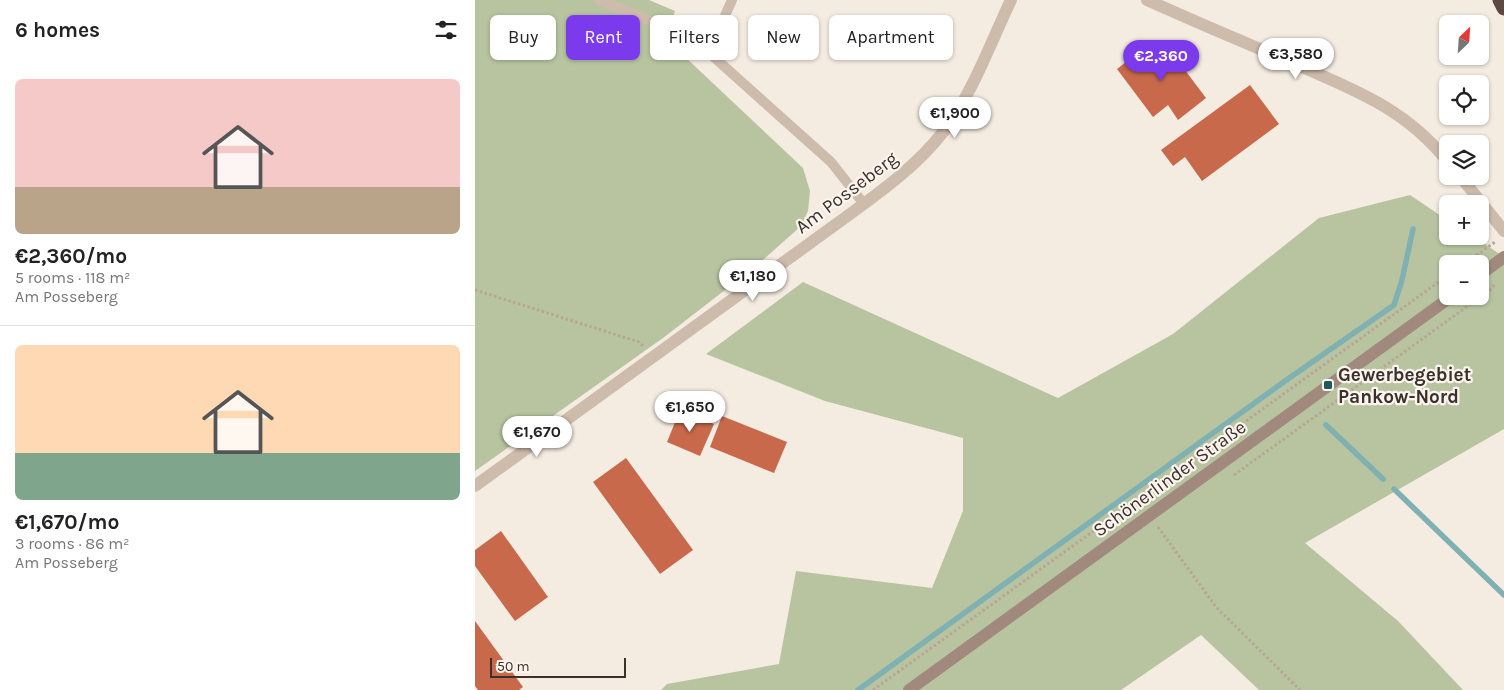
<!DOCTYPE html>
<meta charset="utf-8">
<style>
:root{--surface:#fff;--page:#f6f6f6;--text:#222;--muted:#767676;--line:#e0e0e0;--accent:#7c3aed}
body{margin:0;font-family:Karla,sans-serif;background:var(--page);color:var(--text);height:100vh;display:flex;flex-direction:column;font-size:19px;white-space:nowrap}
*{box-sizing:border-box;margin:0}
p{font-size:16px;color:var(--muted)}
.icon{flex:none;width:28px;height:28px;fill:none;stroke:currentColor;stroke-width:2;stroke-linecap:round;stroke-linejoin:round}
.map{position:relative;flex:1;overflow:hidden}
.drawer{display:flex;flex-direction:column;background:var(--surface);width:475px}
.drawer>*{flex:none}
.top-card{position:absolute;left:15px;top:15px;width:475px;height:45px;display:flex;gap:10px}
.needle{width:32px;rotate:25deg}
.controls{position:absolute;left:964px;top:15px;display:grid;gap:10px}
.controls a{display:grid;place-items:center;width:50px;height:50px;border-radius:8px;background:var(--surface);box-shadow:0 1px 4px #0004;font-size:25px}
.scale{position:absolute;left:15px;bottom:12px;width:136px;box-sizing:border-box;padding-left:5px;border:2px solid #3b302b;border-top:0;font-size:14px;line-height:18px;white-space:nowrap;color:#3b302b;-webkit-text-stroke:4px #fbf5ee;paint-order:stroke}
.price{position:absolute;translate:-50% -42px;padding:0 11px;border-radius:18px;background:#fff;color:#222;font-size:16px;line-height:32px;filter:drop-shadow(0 1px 2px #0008)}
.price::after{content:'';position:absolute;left:50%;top:30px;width:15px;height:11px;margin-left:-8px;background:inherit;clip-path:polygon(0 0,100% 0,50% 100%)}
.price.active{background:var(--accent);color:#fff}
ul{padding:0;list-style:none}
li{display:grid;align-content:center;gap:10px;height:265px;padding:0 15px}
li+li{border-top:1px solid var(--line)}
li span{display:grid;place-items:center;height:155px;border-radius:8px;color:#555}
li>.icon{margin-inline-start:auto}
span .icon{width:90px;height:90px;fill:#fffc;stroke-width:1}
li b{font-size:21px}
h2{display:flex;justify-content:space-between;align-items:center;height:60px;padding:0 15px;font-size:21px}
.pill{padding:0 18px;border-radius:8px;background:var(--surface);box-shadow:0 1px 4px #0004;font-size:18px;line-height:45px}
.pill.active{background:var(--accent);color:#fff}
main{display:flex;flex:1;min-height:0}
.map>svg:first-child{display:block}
.green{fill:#b8c4a0;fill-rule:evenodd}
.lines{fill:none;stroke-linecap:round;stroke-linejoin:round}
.stream{stroke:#7fb0b2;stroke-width:5.5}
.building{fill:#c8694b}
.path{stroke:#b9a596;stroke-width:3;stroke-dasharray:2.5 2.5;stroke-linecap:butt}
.service{stroke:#cdbbac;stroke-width:10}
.minor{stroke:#cdbbac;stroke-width:12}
.secondary{stroke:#a18a7d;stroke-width:12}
.motorway{stroke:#5c4a42;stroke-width:15}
.poi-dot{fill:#1f5a5e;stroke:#fbf5ee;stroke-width:2}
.labels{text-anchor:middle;stroke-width:4.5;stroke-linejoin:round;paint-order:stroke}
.street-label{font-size:19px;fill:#3b302b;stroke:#fbf5ee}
.poi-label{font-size:19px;font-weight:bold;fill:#3b302b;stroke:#fbf5ee;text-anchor:start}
</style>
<main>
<section class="drawer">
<h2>6 homes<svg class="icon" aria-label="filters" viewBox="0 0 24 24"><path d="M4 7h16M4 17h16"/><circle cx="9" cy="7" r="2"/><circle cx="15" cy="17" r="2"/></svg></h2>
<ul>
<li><span style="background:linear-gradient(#f6c9c9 70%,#b9a48a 0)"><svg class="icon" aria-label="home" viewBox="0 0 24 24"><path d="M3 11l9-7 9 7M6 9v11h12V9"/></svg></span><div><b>€2,360/mo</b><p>5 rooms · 118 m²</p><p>Am Posseberg</p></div></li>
<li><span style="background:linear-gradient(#ffd9b3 70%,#7fa58c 0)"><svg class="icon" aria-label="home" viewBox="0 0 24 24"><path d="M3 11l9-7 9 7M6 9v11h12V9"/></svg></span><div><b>€1,670/mo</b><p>3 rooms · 86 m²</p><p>Am Posseberg</p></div></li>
</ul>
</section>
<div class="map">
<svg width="1029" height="690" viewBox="0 0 1029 690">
<rect width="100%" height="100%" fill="#f4ebe1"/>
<g class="green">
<path d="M0,0H174L200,11L188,46L208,55L328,168L335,191L333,211L326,226L281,266L188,338L0,471Z"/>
<path d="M935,195L972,220V236H998L1029,257V429L830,543L923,621L988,690H784L726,635L646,690H186L192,684L304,664L321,571L457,588L488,511V438L350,401L231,354L328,282L583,398L698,334L844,218ZM972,264H1005V296H972Z"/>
</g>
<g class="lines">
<g class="stream">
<path d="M851,425L908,479"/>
<path d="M919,489L1029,595"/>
<path d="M383,690L810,381L919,305L927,280L938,229"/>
</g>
</g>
<g class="building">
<path d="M678,41L689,54L694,49L731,98L703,120L693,105L678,117L642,69Z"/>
<path d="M775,85L804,124L727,181L710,157L698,166L686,150Z"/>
<path d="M205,410L239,424L225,456L192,442Z"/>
<path d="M247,416L312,442L299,473L235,447Z"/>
<path d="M151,458L218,550L185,574L118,482Z"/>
<path d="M26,531L73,597L40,621L0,566V550Z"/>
<path d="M0,621L48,687L44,690H3L0,686Z"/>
</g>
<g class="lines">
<g class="path">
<path d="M989,264L1020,242"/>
<path d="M0,290L164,342L168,346"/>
<path d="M759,475L1015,290L1020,284"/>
<path d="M683,527L741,607L825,690"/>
<path d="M398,690L972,276"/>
</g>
<g class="service">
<path d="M124,0L196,29L231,50L356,162L389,204"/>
<path d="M231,50L240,38L257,0"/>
</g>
<g class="minor">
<path d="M672,0C717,20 763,40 809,59C871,87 928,105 972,161"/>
<path d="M985,176L1029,231"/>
<path d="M0,486L371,217C405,192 442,166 468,132C498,93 515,44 536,0"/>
</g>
<g class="secondary">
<path d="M1005,275L1029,257"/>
<path d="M434,690L977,296"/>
</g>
<path class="motorway" d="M1025,0L1029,8"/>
</g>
<rect class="poi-dot" x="848" y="380" width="10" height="10" rx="2.5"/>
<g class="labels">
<g class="street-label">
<text transform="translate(371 192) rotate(-37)" y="7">Am Posseberg</text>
<text transform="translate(694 478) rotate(-36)" y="7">Schönerlinder Straße</text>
</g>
<g class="poi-label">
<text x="863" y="381">Gewerbegebiet<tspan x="863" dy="22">Pankow-Nord</tspan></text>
</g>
</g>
</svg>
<div class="controls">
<a><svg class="needle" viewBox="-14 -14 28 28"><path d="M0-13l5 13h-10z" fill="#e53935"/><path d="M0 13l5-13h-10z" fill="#767676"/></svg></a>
<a><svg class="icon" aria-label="locate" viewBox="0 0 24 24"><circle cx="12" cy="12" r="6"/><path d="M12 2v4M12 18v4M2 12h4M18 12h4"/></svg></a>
<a><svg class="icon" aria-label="layers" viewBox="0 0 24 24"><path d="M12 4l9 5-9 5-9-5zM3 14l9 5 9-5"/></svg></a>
<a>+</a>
<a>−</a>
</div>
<div class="scale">50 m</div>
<b class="price" style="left:821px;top:80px">€3,580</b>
<b class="price active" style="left:686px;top:82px">€2,360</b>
<b class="price" style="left:480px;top:139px">€1,900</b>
<b class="price" style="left:278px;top:302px">€1,180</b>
<b class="price" style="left:215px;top:433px">€1,650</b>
<b class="price" style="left:62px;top:458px">€1,670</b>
<div class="top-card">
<a class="pill">Buy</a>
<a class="pill active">Rent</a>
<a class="pill">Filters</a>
<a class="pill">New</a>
<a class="pill">Apartment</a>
</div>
</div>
</main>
